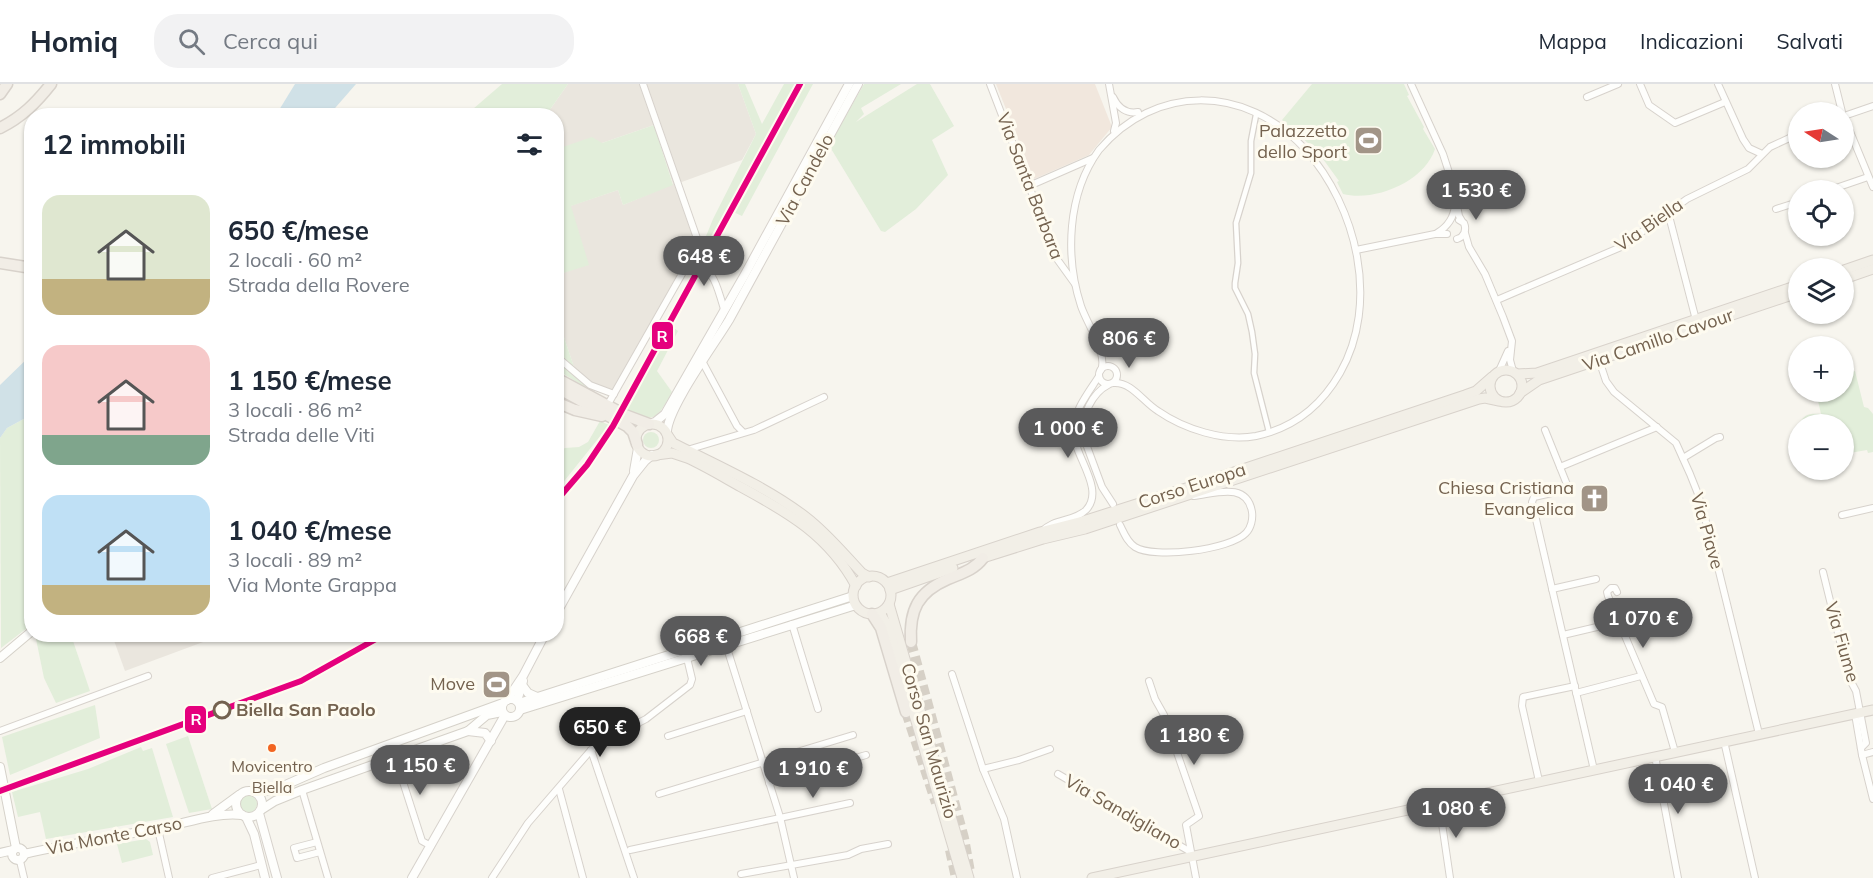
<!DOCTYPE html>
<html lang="it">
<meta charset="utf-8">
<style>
:root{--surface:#fff;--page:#f2f2f3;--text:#1f2937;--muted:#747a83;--line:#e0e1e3;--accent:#5a5a5b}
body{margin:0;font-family:Mulish,sans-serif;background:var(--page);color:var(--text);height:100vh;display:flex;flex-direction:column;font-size:22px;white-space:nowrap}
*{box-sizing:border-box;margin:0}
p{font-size:20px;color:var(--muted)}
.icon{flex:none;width:33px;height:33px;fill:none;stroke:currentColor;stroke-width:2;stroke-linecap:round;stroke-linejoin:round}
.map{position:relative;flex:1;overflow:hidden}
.sheet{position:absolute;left:24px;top:24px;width:540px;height:534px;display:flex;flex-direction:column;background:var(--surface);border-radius:24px;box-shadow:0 2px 4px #0004}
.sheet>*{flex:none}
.needle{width:39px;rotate:282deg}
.fabs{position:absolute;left:1788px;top:18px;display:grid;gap:12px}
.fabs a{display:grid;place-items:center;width:66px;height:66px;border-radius:50%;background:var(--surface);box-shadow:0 2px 4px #0004;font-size:30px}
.price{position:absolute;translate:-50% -51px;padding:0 14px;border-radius:21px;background:var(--accent);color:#fff;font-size:20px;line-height:39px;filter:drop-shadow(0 2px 3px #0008)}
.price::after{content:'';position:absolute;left:50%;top:36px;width:18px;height:14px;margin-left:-9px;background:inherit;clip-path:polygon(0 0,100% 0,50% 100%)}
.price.on{background:#222;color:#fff}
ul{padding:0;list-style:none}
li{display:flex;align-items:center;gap:18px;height:150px;padding:0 18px}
li span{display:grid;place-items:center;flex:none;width:168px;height:120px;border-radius:18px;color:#555}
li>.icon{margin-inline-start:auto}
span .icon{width:72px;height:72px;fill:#fffc;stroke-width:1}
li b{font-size:26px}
h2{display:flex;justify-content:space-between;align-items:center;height:72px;padding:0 18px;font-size:26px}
header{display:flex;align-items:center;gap:36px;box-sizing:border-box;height:84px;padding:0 30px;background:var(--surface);border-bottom:2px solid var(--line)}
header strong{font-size:28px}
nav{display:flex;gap:33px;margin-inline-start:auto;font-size:21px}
.search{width:420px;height:54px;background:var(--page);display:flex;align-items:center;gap:15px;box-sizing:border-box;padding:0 21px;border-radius:24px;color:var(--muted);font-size:22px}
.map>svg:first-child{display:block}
.commercial{fill:#f1e7dd}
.industrial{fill:#eae6de}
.green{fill:#e2eeda}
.water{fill:#d0e1e7}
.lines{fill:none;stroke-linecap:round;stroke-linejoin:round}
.trunk-tunnel{stroke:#d6d0c6;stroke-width:10;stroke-dasharray:10 5;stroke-linecap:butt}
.pedestrian-casing{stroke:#d7d2cc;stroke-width:7}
.minor-casing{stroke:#d7d2cc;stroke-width:8}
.tertiary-casing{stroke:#d7d2cc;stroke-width:10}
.secondary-casing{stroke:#d5d1c9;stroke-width:10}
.primary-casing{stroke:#d8d2cb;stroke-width:11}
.trunk-casing{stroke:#d8d2cb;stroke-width:13}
.pedestrian{stroke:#fefefc;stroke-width:4.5}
.minor{stroke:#fefefc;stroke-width:6}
.tertiary{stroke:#fefefc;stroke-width:8}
.secondary{stroke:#fefefc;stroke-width:8}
.primary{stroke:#f2efe7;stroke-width:9}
.trunk{stroke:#f1ede6;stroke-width:10}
.rail-1-casing{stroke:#fefbf0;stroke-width:10}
.rail-1{stroke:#e5007d;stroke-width:6}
.stop-dot{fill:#fefbf0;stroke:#74624f;stroke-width:3}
.bus-dot{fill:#f26522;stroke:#fefbf0;stroke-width:2}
.labels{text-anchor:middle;stroke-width:6;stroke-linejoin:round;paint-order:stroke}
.bus-label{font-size:16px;fill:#74624f;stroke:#fefbf0}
.poi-label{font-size:18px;fill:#74624f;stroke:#fefbf0;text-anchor:end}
.street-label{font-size:18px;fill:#74624f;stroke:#fefbf0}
.stop-label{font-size:18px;font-weight:bold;fill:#74624f;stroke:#fefbf0;text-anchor:start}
.line-badge{stroke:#fefbf0;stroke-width:2}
.badge-label{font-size:16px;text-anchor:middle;font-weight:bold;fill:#fff}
</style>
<header>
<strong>Homiq</strong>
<div class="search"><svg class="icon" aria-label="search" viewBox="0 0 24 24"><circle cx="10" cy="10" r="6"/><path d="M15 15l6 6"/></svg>Cerca qui</div>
<nav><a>Mappa</a><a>Indicazioni</a><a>Salvati</a></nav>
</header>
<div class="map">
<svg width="1873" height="794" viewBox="0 0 1873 794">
<rect width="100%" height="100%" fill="#f7f5ee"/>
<path class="commercial" d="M996,0H1095L1112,43L1089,71L1034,95Z"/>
<g class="industrial">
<path d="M568,0H738L756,50L742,76L679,99L699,160L617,305L592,307L576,289L557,232V191L588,180L570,122L618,106L623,121L673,100L654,41L602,59L557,65L556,32H540L549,27Z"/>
<path d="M112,551V550L222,551L125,587Z"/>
</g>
<g class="green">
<path d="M502,0H568L549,27L540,31H466Z"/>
<path d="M738,0H745L762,40L784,0H813L742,132L729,126L706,165L702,162L713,135L756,50Z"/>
<path d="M864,0H901L861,24L864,30L856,38L917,0H930L954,42L932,56L948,91L916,125L885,148L881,147L830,63L831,58Z"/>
<path d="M1312,0H1404L1409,11L1407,12L1424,43L1423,45L1435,65C1424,98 1375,118 1343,110L1337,98L1339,97L1323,75L1316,69L1317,67L1282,36Z"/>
<path d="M654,41L673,101L623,121L618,106L571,122L589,181L557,191V65L592,53L602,59Z"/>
<path d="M557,232L576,289L571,288L592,307L557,286Z"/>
<path d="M671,242L678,247L657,287L672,308C658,333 655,341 626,327L627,325Z"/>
<path d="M1855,287L1864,323L1868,324L1873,330V368L1868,369L1867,366L1844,370V340H1799C1804,330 1810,329 1821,330L1816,308H1844V290Z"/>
<path d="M31,331V541L1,564L0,354L7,344Z"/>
<path d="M600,337L609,341L557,406V369L565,364L579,363L588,358Z"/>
<circle cx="651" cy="356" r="8"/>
<path d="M42,550L88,551L73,557L90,607L56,619L44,594L36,555Z"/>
<path d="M95,621L100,654L10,691L2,653Z"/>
<path d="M188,652L212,725L189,729L166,660Z"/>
<path d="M141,663L143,667L152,664L173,733L46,755L40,728L18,733L12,708L88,685Z"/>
<circle cx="248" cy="720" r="9"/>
<path d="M146,755L150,758L153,771L122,779L117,760Z"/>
</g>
<g class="water">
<path d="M295,0H356L329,31H276Z"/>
<path d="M31,271V331L7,344L0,354V301Z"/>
</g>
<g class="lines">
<g class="trunk-tunnel">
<path d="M911,558L964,754L970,788"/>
<path d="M906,628L936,719"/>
<path d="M950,766L956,794"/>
</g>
<defs>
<path id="pedestrian" d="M1256,31L1251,57V89L1236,139L1238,179L1235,199V204L1248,230L1252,248L1255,270L1254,289L1269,348"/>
<g id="minor">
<path d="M990,0L1057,175L1075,200"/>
<path d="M1109,0L1116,39L1114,47"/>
<path d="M1411,0L1443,70L1453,101L1459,132L1462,137"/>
<path d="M1640,0L1649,21L1675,39L1725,18"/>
<path d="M1718,0L1743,55L1749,64L1762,70"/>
<path d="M1835,0L1842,28"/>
<path d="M1113,13C1118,24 1127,30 1138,28"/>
<path d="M1587,13L1618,0"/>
<path d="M1844,32L1873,22"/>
<path d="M1844,33L1873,103"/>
<path d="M1029,102L1093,74"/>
<path d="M1830,106L1868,93"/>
<path d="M1776,125L1798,118"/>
<path d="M1668,128L1696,236"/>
<path d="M1437,149C1447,143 1454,133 1455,121"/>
<path d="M1465,149L1469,163L1485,190L1503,233L1512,257L1510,276L1513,287"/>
<path d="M1457,155C1464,153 1467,146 1464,139L1459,136"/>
<path d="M1356,166L1435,150H1447"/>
<path d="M691,175C717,191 715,197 724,225"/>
<path d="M1497,216L1621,163L1687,115L1748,85L1770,63L1798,50"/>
<path d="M556,272L590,301L614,310"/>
<path d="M1599,276L1606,297L1614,308L1676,359L1690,390L1698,410L1712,459L1759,650"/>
<path d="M702,277L737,342L743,348"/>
<circle cx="1108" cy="291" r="9"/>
<path d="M1101,286C1108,270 1087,240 1081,222C1065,173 1067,110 1099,66C1155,0 1245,0 1305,65C1357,123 1380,219 1340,289C1321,322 1294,344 1256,352C1224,358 1184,345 1158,327C1143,318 1132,298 1114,299"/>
<path d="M1499,287L1508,267"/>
<path d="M1108,301C1092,309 1082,332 1082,349L1102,403L1113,420"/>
<path d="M607,322L699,160L643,0"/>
<path d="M1545,346L1568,403L1565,406L1534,413L1532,418L1594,686"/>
<path d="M687,366L754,346L824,313"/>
<path d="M1683,374L1716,354L1720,353"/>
<path d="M1560,383L1657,343"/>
<path d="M1842,431L1873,424"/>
<path d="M1120,441C1124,449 1127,458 1135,463C1154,475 1230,466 1246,449C1251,444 1253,435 1252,428C1247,397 1214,410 1194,412"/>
<path d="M1041,448C1054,434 1074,438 1086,426C1106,405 1073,371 1073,346C1074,326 1089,308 1099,292"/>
<path d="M1823,488L1849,594L1856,607L1866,659L1861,664"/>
<path d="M1552,505L1596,495"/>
<path d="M1617,508L1615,504H1611L1607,508L1608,512L1654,620L1662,623L1675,668"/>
<path d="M792,540L818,625"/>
<path d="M1563,551L1618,538"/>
<path d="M726,561L780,733L794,794"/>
<path d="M952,590L983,685L1004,735L1017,794"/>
<path d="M1149,597L1155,615L1164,631L1199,732L1186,741L1196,794"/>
<path d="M1576,609L1641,592"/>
<path d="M1855,630L1862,671L1873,715"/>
<path d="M0,647L148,592"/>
<path d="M668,652L747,627"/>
<path d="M1724,657L1755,794"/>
<path d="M591,666L634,794"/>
<path d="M1862,671L1873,668"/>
<path d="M1655,672L1678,794"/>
<path d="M395,673L422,757L431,762"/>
<path d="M983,685L1019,676L1050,665"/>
<path d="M1058,690L1189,767"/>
<path d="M1539,697L1522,622L1523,613L1575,602"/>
<path d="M769,699L866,671"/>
<path d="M559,705L583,794"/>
<path d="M302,706L328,794"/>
<path d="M659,710L853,651"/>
<path d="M1439,719L1450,794"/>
<path d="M158,745L169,794"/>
<path d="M317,758L294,764L297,774L320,768"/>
<path d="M630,766L850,719"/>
<path d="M20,777L24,794"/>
<path d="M741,790L848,771L861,765L888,760"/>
<path d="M212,794L261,781"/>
<path d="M492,794L528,739L591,666L599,659L646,635L690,601L692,595L687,574"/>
</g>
<g id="tertiary">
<path d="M649,340L655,338L665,330L744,192L849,0"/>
<path d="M667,350C665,327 716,258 729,236L858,0"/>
<path d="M634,387L638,364"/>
<path d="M556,530L633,392L645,377L652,371"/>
<path d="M507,616L523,592L545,550"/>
<path d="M517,617L523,597"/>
<path d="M468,647L485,649L491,657"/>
<path d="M259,729L277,794"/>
<path d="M246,733L254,750L265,794"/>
<path d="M412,794L505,631"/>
</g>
<g id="secondary">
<path d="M0,574L32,547"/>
<path d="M522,601L528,609L537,613"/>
<circle cx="511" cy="624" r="9"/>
<path d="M519,619L853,512"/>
<path d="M520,626L856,521"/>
<path d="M0,683L16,764"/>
<circle cx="249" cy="720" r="13"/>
<path d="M255,708L274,706L324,684L503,619"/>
<path d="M261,726L275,717L302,706L468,647L487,631L502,628"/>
<path d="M213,730L239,711"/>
<circle cx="18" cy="770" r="6"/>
<path d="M0,769L13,766"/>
<path d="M24,770C68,760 112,753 156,745C185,740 213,728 242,731"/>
</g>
<g id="primary">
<path d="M1844,186L1873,176"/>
<path d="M1844,195L1873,185"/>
<circle cx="1506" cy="302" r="16"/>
<path d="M1517,290L1537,289L1798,201"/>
<path d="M1520,309L1539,296L1798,209"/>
<circle cx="652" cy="356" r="16"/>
<path d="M667,350L673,359L679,362C721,383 768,404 806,433C827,449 844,470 862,489L869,493"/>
<path d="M656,371L672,369L687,374C705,382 723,393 741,403C789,429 829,452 856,502"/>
<path d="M986,473L1043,455L1085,445L1479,315L1485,314L1499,317"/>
<circle cx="872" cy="511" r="19"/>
<path d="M887,499L1040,448L1083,437L1174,408L1465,311L1476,307L1492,293"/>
<path d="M890,506L953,484"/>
<path d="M889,520L969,794"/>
<path d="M880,529L888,542L962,794"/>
<path d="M1092,794L1873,626"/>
</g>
<g id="trunk">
<path d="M0,10L7,0"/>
<path d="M0,44C22,33 36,19 51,0"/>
<path d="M0,179L32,184"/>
<path d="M556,294L625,331L649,340"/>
<path d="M556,303L627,342L633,348L637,360"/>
<path d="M556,318L575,326L602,332"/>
<path d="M872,530L881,544L906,628"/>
<path d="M911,558C909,526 918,508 948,495C962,489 974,486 983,474"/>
</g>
</defs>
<use href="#pedestrian" class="pedestrian-casing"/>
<use href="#minor" class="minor-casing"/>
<use href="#tertiary" class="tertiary-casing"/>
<use href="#secondary" class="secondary-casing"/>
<use href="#primary" class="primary-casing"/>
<use href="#trunk" class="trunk-casing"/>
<use href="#pedestrian" class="pedestrian"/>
<use href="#minor" class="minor"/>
<use href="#tertiary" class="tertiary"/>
<use href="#secondary" class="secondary"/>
<use href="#primary" class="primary"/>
<use href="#trunk" class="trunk"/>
<defs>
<g id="rail-1">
<path d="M556,417L587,381L613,342L800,0"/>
<path d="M0,707L301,597L385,550"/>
</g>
</defs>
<use href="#rail-1" class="rail-1-casing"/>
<use href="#rail-1" class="rail-1"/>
</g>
<defs>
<symbol id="stadium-square" viewBox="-11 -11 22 22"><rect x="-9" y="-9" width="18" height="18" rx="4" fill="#a29587" stroke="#fefbf0"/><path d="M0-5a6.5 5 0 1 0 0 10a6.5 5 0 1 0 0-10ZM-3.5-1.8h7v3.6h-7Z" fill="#fff"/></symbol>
<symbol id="church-square" viewBox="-11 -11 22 22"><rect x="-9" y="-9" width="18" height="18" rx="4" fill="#a29587" stroke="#fefbf0"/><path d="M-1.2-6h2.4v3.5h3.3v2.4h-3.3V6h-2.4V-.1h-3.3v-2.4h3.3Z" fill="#fff"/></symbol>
</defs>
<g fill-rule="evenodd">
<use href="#stadium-square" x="1352" y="40" width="33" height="33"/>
<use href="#church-square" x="1578" y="398" width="33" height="33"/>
<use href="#stadium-square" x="480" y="584" width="33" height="33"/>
</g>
<circle class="stop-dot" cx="222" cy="626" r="8"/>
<circle class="bus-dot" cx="272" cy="664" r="5"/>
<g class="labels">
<g class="bus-label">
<text x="272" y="688">Movicentro<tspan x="272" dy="21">Biella</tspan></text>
</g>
<g class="poi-label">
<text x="1347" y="53">Palazzetto<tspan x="1347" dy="21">dello Sport</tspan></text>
<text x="1574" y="410">Chiesa Cristiana<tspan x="1574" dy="21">Evangelica</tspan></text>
<text x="475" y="606">Move</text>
</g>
<g class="street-label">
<text transform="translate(805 96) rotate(-62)" y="6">Via Candelo</text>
<text transform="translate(1030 102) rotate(69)" y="6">Via Santa Barbara</text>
<text transform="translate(1649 141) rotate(-35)" y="6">Via Biella</text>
<text transform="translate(1658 256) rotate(-19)" y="6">Via Camillo Cavour</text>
<text transform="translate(1192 402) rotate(-18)" y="6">Corso Europa</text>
<text transform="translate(1707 447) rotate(74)" y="6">Via Piave</text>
<text transform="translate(1842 558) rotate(74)" y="6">Via Fiume</text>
<text transform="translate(929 657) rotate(74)" y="6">Corso San Maurizio</text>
<text transform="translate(1123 728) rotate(30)" y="6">Via Sandigliano</text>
<text transform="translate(114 752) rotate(-11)" y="6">Via Monte Carso</text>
</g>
<g class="stop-label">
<text x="236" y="632">Biella San Paolo</text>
</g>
</g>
<g class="line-badge">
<rect x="651" y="237" width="23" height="29" rx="6" fill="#e5007d"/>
<rect x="184" y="621" width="23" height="29" rx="6" fill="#e5007d"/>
</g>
<g class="badge-label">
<text x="662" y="258">R</text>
<text x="196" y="641">R</text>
</g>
</svg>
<div class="fabs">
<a><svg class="needle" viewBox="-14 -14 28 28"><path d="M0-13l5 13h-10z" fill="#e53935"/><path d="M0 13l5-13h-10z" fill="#747a83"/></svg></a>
<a><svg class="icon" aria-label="locate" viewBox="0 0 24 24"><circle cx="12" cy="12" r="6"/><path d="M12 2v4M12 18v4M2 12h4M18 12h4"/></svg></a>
<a><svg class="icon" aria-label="layers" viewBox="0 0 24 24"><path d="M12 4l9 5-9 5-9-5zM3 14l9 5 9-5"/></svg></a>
<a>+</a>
<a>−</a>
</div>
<b class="price" style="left:1476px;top:137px">1 530 €</b>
<b class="price" style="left:704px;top:203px">648 €</b>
<b class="price" style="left:1129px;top:285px">806 €</b>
<b class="price" style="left:1068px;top:375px">1 000 €</b>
<b class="price" style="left:1643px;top:565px">1 070 €</b>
<b class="price" style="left:701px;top:583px">668 €</b>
<b class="price on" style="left:600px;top:674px">650 €</b>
<b class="price" style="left:1194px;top:682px">1 180 €</b>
<b class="price" style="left:420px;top:712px">1 150 €</b>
<b class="price" style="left:813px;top:715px">1 910 €</b>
<b class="price" style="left:1678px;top:731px">1 040 €</b>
<b class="price" style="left:1456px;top:755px">1 080 €</b>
<section class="sheet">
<h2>12 immobili<svg class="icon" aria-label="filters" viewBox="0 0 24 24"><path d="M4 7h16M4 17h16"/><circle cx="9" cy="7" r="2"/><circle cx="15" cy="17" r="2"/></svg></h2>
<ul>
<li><span style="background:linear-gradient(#dfe7d0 70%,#c2b280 0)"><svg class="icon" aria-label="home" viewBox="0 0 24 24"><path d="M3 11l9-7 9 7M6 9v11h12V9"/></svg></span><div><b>650 €/mese</b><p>2 locali · 60 m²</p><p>Strada della Rovere</p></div></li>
<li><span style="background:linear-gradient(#f6c9c9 75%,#7fa58c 0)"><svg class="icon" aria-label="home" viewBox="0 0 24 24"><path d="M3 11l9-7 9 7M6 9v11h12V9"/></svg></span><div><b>1 150 €/mese</b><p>3 locali · 86 m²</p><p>Strada delle Viti</p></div></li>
<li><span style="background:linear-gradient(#bfe0f5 75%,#c2b280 0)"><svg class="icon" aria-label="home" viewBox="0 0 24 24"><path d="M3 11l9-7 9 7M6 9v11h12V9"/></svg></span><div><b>1 040 €/mese</b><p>3 locali · 89 m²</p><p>Via Monte Grappa</p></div></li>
</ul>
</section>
</div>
